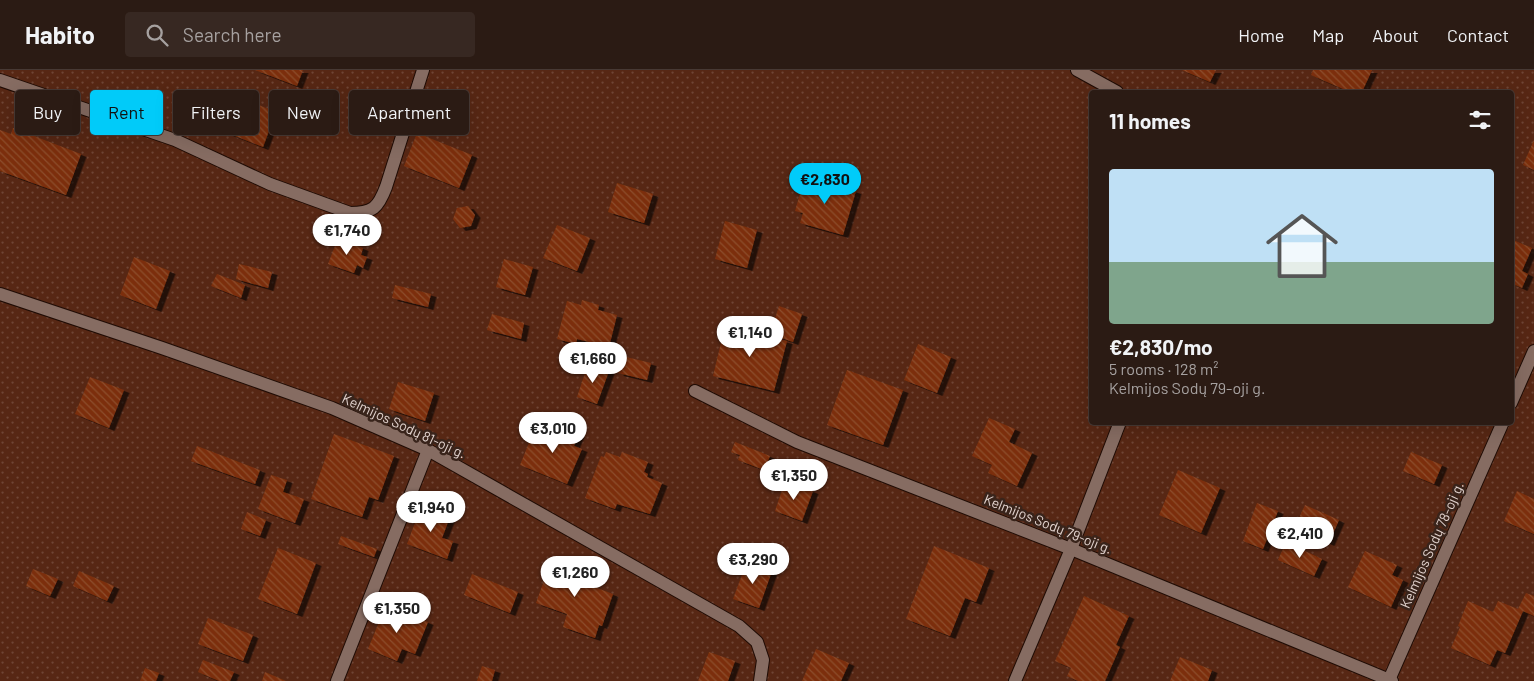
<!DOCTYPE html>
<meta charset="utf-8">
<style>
:root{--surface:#2b1b14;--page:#372822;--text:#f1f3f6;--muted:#a6a1a0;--line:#473934;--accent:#01cbf9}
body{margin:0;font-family:Barlow,sans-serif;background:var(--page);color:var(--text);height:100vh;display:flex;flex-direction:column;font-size:19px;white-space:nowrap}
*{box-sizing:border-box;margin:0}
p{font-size:16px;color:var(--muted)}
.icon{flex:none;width:28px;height:28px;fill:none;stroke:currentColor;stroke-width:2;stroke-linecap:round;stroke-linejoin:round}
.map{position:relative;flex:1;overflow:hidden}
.details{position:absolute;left:1089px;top:20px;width:425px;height:335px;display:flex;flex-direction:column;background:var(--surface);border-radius:5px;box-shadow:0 5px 20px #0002,0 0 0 1px var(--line)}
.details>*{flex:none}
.guide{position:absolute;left:15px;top:20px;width:475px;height:45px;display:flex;gap:10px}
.price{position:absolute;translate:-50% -42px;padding:0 11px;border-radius:18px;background:#fff;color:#222;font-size:16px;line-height:32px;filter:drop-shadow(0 1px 2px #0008)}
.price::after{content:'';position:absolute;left:50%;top:30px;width:15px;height:11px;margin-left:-8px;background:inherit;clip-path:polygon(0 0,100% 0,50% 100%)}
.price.on{background:var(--accent);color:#111}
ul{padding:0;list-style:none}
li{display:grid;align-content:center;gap:10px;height:265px;padding:0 20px}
li span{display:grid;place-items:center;height:155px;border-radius:5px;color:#555}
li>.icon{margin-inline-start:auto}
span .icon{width:90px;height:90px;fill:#fffc;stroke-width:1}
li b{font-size:21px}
h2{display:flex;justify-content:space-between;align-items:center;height:60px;padding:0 20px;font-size:21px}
.pill{padding:0 18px;border-radius:5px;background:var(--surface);box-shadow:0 5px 20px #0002,0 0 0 1px var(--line);font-size:18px;line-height:45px}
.pill.on{background:var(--accent);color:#111}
header{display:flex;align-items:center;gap:30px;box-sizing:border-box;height:70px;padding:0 25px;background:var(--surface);border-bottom:1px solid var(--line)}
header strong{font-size:24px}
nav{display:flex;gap:28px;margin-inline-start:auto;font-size:18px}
.search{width:350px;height:45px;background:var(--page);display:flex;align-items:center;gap:12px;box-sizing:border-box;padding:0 18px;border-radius:5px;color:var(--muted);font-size:19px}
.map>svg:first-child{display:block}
.garden{fill:url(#garden-dots);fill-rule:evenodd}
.building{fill:url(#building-back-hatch);filter:url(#shadow)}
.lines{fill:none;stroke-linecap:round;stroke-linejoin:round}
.minor-casing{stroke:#1f0c05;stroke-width:14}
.minor{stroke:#866c62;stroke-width:12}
.labels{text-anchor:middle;stroke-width:5;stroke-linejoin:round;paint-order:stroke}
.street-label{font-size:14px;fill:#e2d3ce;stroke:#39241b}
</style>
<header>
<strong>Habito</strong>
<div class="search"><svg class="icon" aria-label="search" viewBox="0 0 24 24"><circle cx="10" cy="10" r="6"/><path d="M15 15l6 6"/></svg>Search here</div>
<nav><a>Home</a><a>Map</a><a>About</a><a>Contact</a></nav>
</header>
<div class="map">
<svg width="1534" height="611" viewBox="0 0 1534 611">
<defs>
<pattern id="garden-dots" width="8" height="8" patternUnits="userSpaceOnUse" patternTransform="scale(1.25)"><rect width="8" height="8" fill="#572714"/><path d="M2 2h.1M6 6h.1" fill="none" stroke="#6f4535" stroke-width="1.8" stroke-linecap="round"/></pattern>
<pattern id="building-back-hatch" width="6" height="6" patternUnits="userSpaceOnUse" patternTransform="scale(1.25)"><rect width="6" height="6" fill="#7b2f0b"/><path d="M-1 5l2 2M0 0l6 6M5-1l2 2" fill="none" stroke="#8d4c2d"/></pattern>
<filter id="shadow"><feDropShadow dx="5.5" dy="3" stdDeviation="0" flood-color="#0009"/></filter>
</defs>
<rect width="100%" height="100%" fill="#39241b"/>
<path class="garden" d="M0,0H1534V611H0ZM1091,22H1511V352H1091Z"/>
<g class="building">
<path d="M255,0H303L297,16Z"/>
<path d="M1182,0H1216L1210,12Z"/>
<path d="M1313,0H1372L1362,22H1350L1311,5Z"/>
<path d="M375,22L401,28L395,50L370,44Z"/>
<path d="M234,25L276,42L263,77L220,60Z"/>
<path d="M13,58L81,84L66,125L0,101V60L11,64Z"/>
<path d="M417,63L472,85L459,118L404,96Z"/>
<path d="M1534,70V100L1523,95Z"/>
<path d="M805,106L856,121L843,165L800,153L803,143L795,141Z"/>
<path d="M617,113L653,124L644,153L608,142Z"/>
<path d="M468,136L475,145L471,156L460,158L453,149L457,138Z"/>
<path d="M725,151L757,160L747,198L715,189Z"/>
<path d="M557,155L590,168L577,201L543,188Z"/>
<path d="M338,168L363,178L361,185L367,187L363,198L357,195L354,203L328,194Z"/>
<path d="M1511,169L1532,178L1522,201L1528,204L1522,218L1511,213Z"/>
<path d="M134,187L170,201L156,239L120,225Z"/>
<path d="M504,189L533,197L525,225L496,217Z"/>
<path d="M239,194L272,202L268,218L236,209Z"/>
<path d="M217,204L245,215L241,228L211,216Z"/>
<path d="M395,215L431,224L428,237L392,228Z"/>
<path d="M582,230L599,235L598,240L617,245L609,277L577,269L576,274L557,269L567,231L581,235Z"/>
<path d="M779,236L802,244L793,272L770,264Z"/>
<path d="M492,244L524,253L521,269L487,260Z"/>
<path d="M725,256L787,271L774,321L713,306Z"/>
<path d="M918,274L951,287L937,323L904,310Z"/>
<path d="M622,286L651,293L647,310L618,303Z"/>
<path d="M588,294L609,301L597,334L577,327Z"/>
<path d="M847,300L903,320L883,375L827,355Z"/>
<path d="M90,307L124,320L109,358L75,344Z"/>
<path d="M398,312L434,323L425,351L389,339Z"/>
<path d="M989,348L1015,359L1009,372L1032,383L1017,416L988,403L992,395L972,386Z"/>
<path d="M562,357L579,364L574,376L582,379L567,414L520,395L535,358L557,368Z"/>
<path d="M334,364L394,386L378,430L369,427L362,447L311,429Z"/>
<path d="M735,372L770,386L764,400L738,390L740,385L731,382Z"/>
<path d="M197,376L260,400L255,414L191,391Z"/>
<path d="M606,382L620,387L622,382L648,392L644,402L648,404L647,407L662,413L650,444L617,434L615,439L585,428L601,386L604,387Z"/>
<path d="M1411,382L1442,395L1434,414L1403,401Z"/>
<path d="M1178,400L1220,418L1201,463L1159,445Z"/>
<path d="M271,405L287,410L283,422L304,429L295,453L258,439Z"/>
<path d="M785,411L813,421L802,451L775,441Z"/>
<path d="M1517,421L1534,429V464L1504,451Z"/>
<path d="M1257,433L1278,441L1263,479L1243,471Z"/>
<path d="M1305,435L1339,450L1329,473L1307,463L1305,469L1292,463Z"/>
<path d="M421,437L450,447L442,468L453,471L447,489L407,474Z"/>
<path d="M247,442L266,450L260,466L241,459Z"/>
<path d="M341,466L377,479L374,487L338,474Z"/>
<path d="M1286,472L1322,489L1314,506L1278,490Z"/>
<path d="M934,476L989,498L976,532L965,528L950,566L906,549Z"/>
<path d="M278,478L316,493L297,544L258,529Z"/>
<path d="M1365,481L1397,495L1392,505L1403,510L1391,537L1348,517Z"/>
<path d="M552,488L593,503L589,515L613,524L602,556L599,555L595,568L563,557L567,544L536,533Z"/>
<path d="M747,491L772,501L759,538L733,529Z"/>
<path d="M33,499L58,509L50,526L26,516Z"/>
<path d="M79,501L114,516L107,531L73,516Z"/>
<path d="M472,504L518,522L510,543L464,525Z"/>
<path d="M1526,523L1534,526V546L1523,541L1505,583L1497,580L1490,595L1451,578L1460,557L1458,556L1468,531L1493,542L1498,531L1518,539Z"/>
<path d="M1084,526L1129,546L1116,575L1120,577L1105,611H1078L1067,606L1071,598L1055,591Z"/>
<path d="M386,535L428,552L415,584L402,579L397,591L368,579Z"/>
<path d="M208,548L253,565L243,591L198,574Z"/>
<path d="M816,579L849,593L841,611H802Z"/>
<path d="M709,582L735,591L728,611H698Z"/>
<path d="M1180,587L1212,600L1208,611H1170Z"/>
<path d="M203,590L234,602L230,611H219L198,602Z"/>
<path d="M482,596L495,600L492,611H477Z"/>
<path d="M145,598L159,603L156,611H140Z"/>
<path d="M265,602L286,611H262Z"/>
</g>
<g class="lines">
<defs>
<g id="minor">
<path d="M1077,0L1117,22"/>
<path d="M0,10L175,70L270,114L350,143C373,143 378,138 386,117L423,0"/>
<path d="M0,224L162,278L332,338L428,380L739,556L757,572L763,590L760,611"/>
<path d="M695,321L797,372L1071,479L1392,611"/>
<path d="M1511,333L1534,281"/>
<path d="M1389,610L1503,352"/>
<path d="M337,611L428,380"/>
<path d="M1015,611L1071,479L1120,352"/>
</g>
</defs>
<use href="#minor" class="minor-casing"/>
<use href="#minor" class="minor"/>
</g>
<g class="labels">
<g class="street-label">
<text transform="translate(404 356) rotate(25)" y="5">Kelmijos Sodų 81-oji g.</text>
<text transform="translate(1048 454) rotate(22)" y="5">Kelmijos Sodų 79-oji g.</text>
<text transform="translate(1432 475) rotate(-66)" y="5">Kelmijos Sodų 78-oji g.</text>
</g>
</g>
</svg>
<b class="price on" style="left:825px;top:135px">€2,830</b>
<b class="price" style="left:347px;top:186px">€1,740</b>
<b class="price" style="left:750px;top:288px">€1,140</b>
<b class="price" style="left:593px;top:314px">€1,660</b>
<b class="price" style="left:553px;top:384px">€3,010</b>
<b class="price" style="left:794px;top:431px">€1,350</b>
<b class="price" style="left:431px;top:463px">€1,940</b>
<b class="price" style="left:1300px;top:489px">€2,410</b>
<b class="price" style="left:753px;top:515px">€3,290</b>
<b class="price" style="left:575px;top:528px">€1,260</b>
<b class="price" style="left:397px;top:564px">€1,350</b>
<div class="guide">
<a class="pill">Buy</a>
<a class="pill on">Rent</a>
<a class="pill">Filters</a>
<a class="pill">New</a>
<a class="pill">Apartment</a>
</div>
<section class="details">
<h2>11 homes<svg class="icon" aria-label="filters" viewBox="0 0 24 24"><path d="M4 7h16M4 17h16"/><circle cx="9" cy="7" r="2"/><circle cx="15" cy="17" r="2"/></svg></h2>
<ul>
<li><span style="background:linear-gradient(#bfe0f5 60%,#7fa58c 0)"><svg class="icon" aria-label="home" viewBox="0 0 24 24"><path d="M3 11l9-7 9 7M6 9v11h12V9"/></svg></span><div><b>€2,830/mo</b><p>5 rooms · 128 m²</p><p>Kelmijos Sodų 79-oji g.</p></div></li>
</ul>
</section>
</div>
